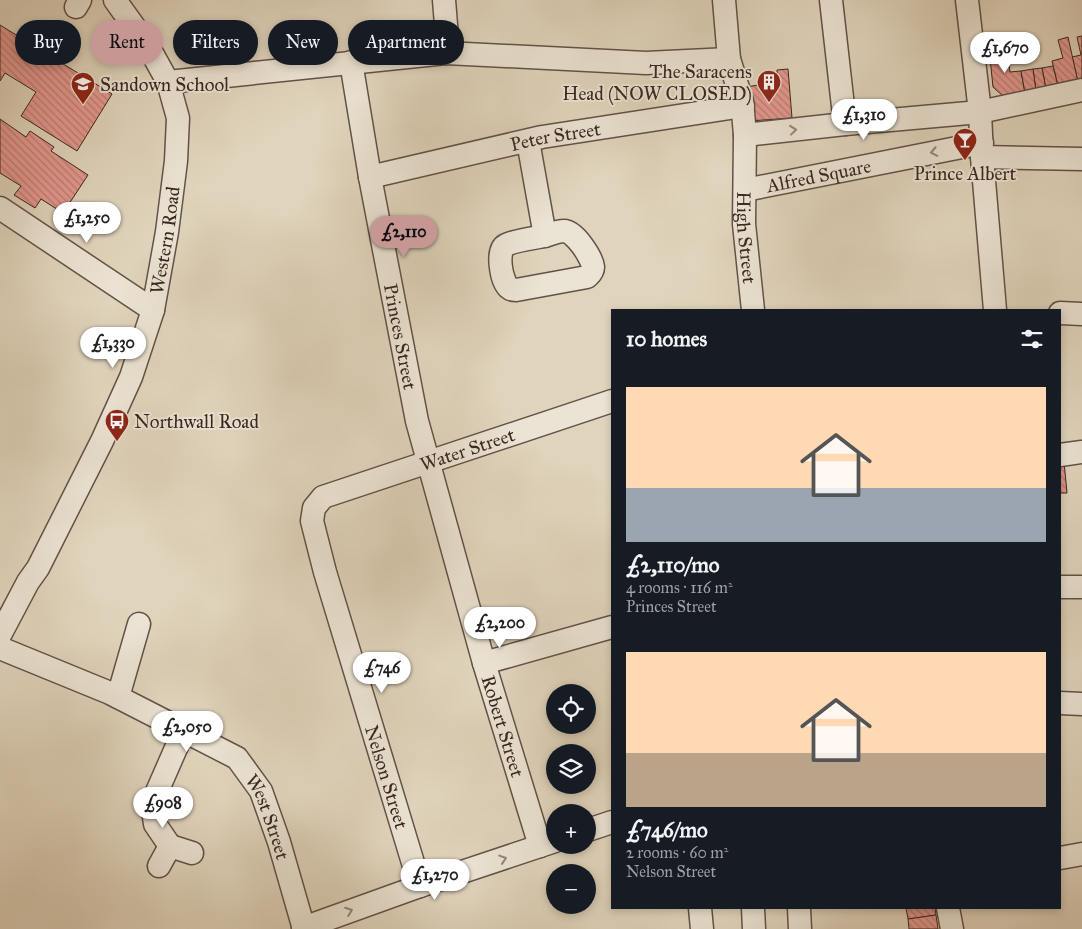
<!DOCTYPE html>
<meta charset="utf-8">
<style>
:root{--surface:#171b24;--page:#242831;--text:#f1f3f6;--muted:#9ea1a6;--accent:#c59692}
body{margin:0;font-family:"IM FELL Great Primer",serif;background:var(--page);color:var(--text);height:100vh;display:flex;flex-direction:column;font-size:19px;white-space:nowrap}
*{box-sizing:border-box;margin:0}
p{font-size:16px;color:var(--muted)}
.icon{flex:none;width:28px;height:28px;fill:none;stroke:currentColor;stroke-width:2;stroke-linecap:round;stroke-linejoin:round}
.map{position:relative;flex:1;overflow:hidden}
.side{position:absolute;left:611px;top:309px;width:450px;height:600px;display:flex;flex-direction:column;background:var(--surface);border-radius:0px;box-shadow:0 2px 8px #0003}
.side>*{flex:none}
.hud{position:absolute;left:15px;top:20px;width:475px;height:45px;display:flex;gap:10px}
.controls{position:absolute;left:546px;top:684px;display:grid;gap:10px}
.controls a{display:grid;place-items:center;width:50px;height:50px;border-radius:50%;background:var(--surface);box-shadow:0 2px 8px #0003;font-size:25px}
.price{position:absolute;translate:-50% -42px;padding:0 11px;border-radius:18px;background:#fff;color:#222;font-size:16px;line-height:32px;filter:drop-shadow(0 1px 2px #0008)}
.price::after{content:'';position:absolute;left:50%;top:30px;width:15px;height:11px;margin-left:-8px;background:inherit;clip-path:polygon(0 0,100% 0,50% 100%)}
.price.selected{background:var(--accent);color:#111}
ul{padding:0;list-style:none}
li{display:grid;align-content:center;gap:10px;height:265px;padding:0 15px}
li span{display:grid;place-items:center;height:155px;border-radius:0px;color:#555}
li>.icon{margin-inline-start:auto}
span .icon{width:90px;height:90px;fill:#fffc;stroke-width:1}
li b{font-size:21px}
h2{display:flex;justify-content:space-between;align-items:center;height:60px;padding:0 15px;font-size:21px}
.tag{padding:0 18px;border-radius:22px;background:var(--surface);box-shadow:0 2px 8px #0003;font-size:18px;line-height:45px}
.tag.selected{background:var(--accent);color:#111}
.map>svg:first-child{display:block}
.building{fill:url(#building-back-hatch);stroke:#382721}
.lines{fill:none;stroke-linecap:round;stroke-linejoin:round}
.minor-casing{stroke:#625248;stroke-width:25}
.minor{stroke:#ebe3d3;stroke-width:22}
.oneway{stroke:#92857a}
.labels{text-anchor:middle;stroke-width:4;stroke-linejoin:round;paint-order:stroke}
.poi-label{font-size:19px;fill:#382721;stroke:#ebe3d3;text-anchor:start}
.street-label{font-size:19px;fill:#382721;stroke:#ebe3d3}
</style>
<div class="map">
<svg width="1082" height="929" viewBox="0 0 1082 929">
<defs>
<pattern id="building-back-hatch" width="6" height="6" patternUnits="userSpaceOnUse" patternTransform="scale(1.25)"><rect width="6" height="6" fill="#e4988f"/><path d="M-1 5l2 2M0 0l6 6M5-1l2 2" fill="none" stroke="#ba7c74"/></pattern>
</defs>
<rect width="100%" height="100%" fill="#e0d4bc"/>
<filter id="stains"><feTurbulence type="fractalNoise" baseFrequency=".004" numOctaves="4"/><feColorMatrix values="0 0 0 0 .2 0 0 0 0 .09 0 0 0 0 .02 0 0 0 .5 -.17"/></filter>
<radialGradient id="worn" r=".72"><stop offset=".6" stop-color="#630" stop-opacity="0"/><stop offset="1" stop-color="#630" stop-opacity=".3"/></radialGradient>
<g class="building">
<path d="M0,25L112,94L77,151L21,116L36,92L5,73L0,81Z"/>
<path d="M1082,36V81L1078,82L1072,57L1081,55L1077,37Z"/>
<path d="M1068,37L1078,82L1058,86L1052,61L1063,58L1058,40Z"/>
<path d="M1006,45L1010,72L1021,71L1025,93L1004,97L993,87L989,48Z"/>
<path d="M1053,66L1058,86L1046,89L1042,68Z"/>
<path d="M1042,68L1046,89L1036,91L1033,69Z"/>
<path d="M788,69L792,118L749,121L746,87L777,82V70Z"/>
<path d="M1033,69L1036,91L1025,93L1021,71Z"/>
<path d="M0,119L26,137L30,131L54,147L51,151L88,175L63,213L41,199L35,208L14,195L21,186L0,173Z"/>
<path d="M1064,462L1067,493H1060V463Z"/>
<path d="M906,908H935L936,915L908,919Z"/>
<path d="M936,915L938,929H909L908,919Z"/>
</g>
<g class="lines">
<defs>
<g id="minor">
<path d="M444,0L447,37L446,53"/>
<path id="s1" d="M724,0L729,59L742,101L745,135L744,224L753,310"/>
<path d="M831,0L845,124"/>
<path d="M967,0L980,112L982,157L995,310"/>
<path d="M76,7L80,0"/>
<path id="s2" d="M351,62L370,177L417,421L484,663L540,846"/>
<path d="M168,82L446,53L646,63L729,59"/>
<path d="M745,135L845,124L980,112L1082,90"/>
<path d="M528,141L545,236C534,238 516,240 506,245C496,250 501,281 509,288C511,290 513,290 516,290L587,277C590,274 593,272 593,267C592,258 575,231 564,231C558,231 551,234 545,236"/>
<path d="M982,157L1082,159"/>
<path id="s3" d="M370,177L542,137L743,106"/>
<path id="s4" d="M745,190L982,143"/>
<path d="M0,208L153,310"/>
<path d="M1060,313L1082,314"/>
<path d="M1060,455L1082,452"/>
<path d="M1060,587H1082"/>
<path id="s5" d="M0,635L28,582L38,568L102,441L131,377L153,310L167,232L176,161L178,118L168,82L148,46L115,0"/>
<path id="s6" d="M0,648L110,693L237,758L261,791L279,842L304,929"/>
<path d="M484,663L612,627"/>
<path d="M118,697L139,624"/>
<path d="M1060,703L1082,704"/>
<path d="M588,830L612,822"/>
<path d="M170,846L155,824L152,803L184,730"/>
<path d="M1060,858L1082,854"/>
<path d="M159,866L170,846L192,853"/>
<path id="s7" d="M420,886L325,572L312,521L314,508L323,497L612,401"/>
<path d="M700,908L702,929"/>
<path d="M753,908L754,929"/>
<path d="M799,908L800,929"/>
<path d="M948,908L952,929"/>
<path d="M303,928L420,886L555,841"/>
</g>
</defs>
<use href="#minor" class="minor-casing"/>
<use href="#minor" class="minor"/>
</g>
<defs><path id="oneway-chevron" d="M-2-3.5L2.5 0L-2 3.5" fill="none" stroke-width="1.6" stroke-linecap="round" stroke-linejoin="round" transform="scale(1.25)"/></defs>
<g class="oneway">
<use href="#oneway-chevron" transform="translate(793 130) rotate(-6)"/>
<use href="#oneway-chevron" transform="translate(934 152) rotate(169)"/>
<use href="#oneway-chevron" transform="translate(503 859) rotate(-18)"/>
<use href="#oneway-chevron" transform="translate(349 911) rotate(-20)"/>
</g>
<defs>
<symbol id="building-pin" viewBox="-11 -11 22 30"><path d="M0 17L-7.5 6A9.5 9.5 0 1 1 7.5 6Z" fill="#8f2418" stroke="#ebe3d3"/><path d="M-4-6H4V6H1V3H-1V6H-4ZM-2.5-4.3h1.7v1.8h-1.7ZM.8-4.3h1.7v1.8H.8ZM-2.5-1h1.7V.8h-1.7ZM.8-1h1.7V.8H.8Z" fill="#fff"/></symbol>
<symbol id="school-pin" viewBox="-11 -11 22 30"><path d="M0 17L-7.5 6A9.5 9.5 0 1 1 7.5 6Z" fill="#8f2418" stroke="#ebe3d3"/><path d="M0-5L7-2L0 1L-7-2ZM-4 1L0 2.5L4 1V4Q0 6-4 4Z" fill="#fff"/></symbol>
<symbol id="bar-pin" viewBox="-11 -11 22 30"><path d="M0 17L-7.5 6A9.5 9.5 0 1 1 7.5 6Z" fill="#8f2418" stroke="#ebe3d3"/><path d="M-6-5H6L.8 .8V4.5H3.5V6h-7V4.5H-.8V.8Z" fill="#fff"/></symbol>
<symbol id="bus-pin" viewBox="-11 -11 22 30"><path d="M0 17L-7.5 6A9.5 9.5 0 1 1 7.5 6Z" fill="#8f2418" stroke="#ebe3d3"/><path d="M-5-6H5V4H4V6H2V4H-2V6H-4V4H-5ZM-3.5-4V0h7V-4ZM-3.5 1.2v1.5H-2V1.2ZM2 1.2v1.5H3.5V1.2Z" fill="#fff"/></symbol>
</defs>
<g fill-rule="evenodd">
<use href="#building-pin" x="755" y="68" width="28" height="38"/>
<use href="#school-pin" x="69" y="70" width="28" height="38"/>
<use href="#bar-pin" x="951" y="126" width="28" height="38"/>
<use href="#bus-pin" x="103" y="407" width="28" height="38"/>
</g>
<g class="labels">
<g class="poi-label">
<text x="752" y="78" text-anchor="end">The Saracens<tspan x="752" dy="22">Head (NOW CLOSED)</tspan></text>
<text x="100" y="91">Sandown School</text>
<text x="965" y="180" text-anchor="middle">Prince Albert</text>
<text x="134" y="428">Northwall Road</text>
</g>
<g class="street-label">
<text dy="7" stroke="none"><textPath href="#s3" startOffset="190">Peter Street</textPath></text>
<text dy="7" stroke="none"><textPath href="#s4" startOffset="75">Alfred Square</textPath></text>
<text dy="7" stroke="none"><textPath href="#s1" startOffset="240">High Street</textPath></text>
<text dy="7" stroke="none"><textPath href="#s5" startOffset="431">Western Road</textPath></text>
<text dy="7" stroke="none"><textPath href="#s2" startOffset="279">Princes Street</textPath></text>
<text dy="7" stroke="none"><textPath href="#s7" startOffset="560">Water Street</textPath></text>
<text dy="7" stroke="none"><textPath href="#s2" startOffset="682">Robert Street</textPath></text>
<text transform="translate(387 777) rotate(73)" y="7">Nelson Street</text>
<text dy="7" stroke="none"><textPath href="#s6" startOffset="329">West Street</textPath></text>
</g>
</g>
<rect width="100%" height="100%" filter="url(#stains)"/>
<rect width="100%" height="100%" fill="url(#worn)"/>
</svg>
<div class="controls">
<a><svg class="icon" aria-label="locate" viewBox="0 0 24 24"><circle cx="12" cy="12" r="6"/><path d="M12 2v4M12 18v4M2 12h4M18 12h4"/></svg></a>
<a><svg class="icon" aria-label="layers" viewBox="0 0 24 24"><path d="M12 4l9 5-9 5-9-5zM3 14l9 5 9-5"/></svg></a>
<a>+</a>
<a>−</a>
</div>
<b class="price" style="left:1005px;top:74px">£1,670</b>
<b class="price" style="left:864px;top:141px">£1,310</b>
<b class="price" style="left:87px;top:244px">£1,250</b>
<b class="price selected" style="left:404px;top:258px">£2,110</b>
<b class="price" style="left:113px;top:369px">£1,330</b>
<b class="price" style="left:500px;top:649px">£2,200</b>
<b class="price" style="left:382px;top:694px">£746</b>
<b class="price" style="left:187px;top:753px">£2,050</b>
<b class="price" style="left:163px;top:829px">£908</b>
<b class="price" style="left:435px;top:901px">£1,270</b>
<div class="hud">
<a class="tag">Buy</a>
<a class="tag selected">Rent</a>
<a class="tag">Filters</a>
<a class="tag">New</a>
<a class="tag">Apartment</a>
</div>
<section class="side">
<h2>10 homes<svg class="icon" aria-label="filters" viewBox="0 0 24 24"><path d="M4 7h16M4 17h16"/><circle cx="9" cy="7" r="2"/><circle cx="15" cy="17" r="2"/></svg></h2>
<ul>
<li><span style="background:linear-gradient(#ffd9b3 65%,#9aa5b1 0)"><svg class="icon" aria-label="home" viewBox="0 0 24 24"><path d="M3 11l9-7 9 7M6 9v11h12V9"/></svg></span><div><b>£2,110/mo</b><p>4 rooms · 116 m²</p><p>Princes Street</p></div></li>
<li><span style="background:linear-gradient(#ffd9b3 65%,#b9a48a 0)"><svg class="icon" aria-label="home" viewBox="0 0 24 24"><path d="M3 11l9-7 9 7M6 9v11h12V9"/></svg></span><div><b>£746/mo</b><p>2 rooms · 60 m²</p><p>Nelson Street</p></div></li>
</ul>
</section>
</div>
